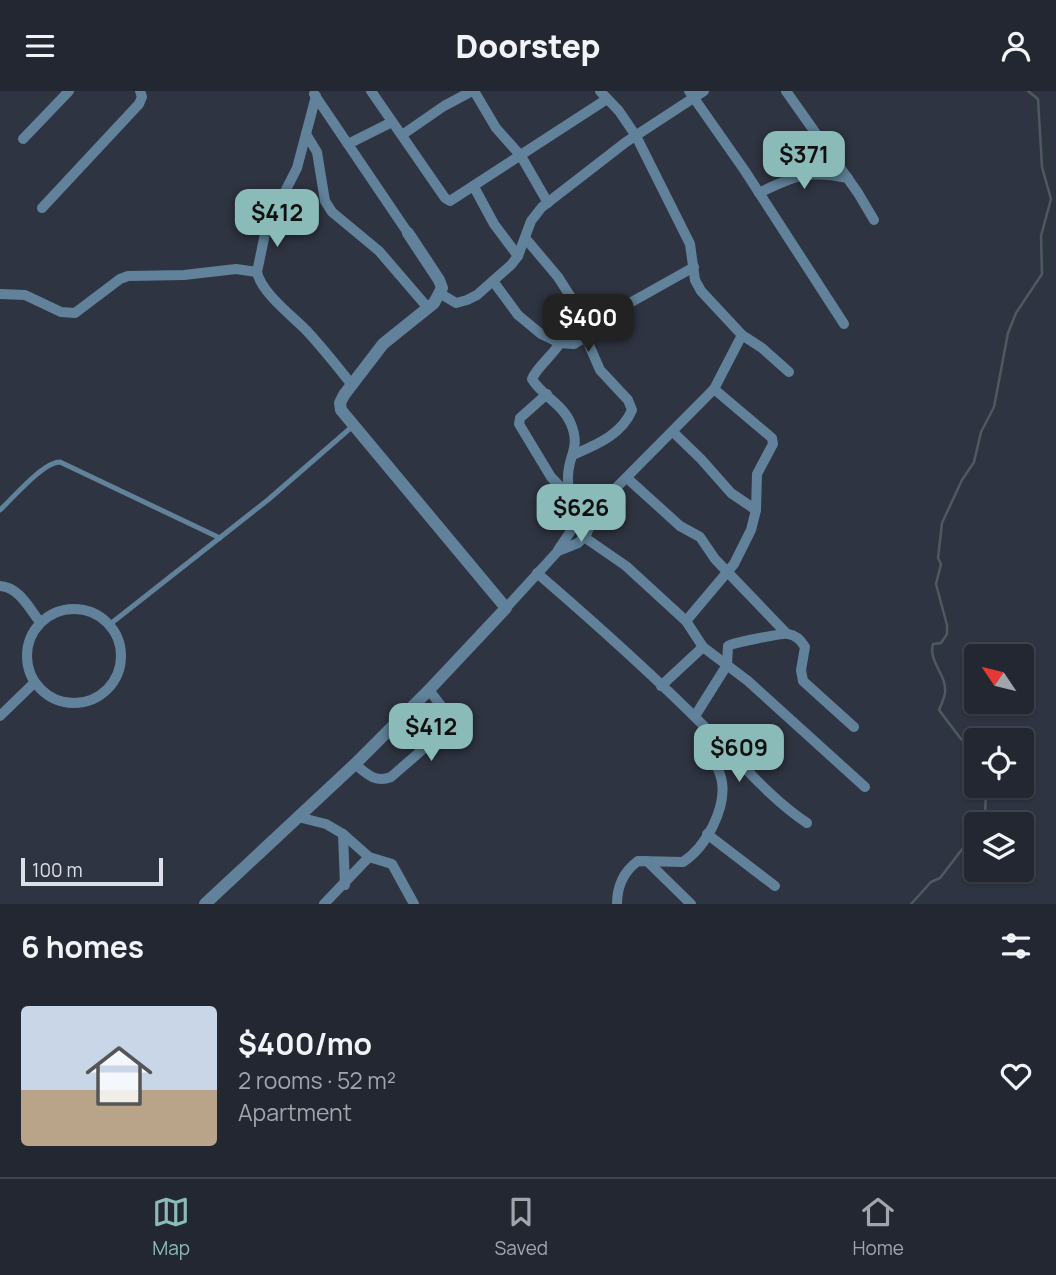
<!DOCTYPE html>
<meta charset="utf-8">
<style>
:root{--surface:#232732;--page:#2b2f3a;--text:#f1f3f6;--muted:#a3a5ac;--line:#40444d;--accent:#8bbbb9}
body{margin:0;font-family:Manrope,sans-serif;background:var(--page);color:var(--text);height:100vh;display:flex;flex-direction:column;font-size:26px;white-space:nowrap}
*{box-sizing:border-box;margin:0}
p{font-size:23px;color:var(--muted)}
.icon{flex:none;width:38px;height:38px;fill:none;stroke:currentColor;stroke-width:2;stroke-linecap:round;stroke-linejoin:round}
.map{position:relative;height:813px;overflow:hidden}
.details{display:flex;flex-direction:column;background:var(--surface);flex:1}
.details>*{flex:none}
.needle{width:46px;rotate:305deg}
.fabs{position:absolute;left:964px;top:553px;display:grid;gap:14px}
.fabs a{display:grid;place-items:center;width:70px;height:70px;border-radius:7px;background:var(--surface);box-shadow:0 2px 5px #0004,0 0 0 2px var(--line);font-size:35px}
.scale{position:absolute;left:21px;bottom:18px;width:142px;box-sizing:border-box;padding-left:7px;border:4px solid #dde0e9;border-top:0;font-size:19px;line-height:24px;white-space:nowrap;color:#dde0e9;-webkit-text-stroke:5px #2f3442;paint-order:stroke}
.price{position:absolute;translate:-50% -60px;padding:0 16px;border-radius:14px;background:var(--accent);color:#111;font-size:23px;line-height:46px;filter:drop-shadow(0 2px 4px #0008)}
.price::after{content:'';position:absolute;left:50%;top:42px;width:21px;height:16px;margin-left:-10px;background:inherit;clip-path:polygon(0 0,100% 0,50% 100%)}
.price.current{background:#222;color:#fff}
ul{padding:0;list-style:none}
li{display:flex;align-items:center;gap:21px;height:175px;padding:0 21px}
li+li{border-top:2px solid var(--line)}
li span{display:grid;place-items:center;flex:none;width:196px;height:140px;border-radius:7px;color:#555}
li>.icon{margin-inline-start:auto}
span .icon{width:84px;height:84px;fill:#fffc;stroke-width:1}
li b{font-size:30px}
h2{display:flex;justify-content:space-between;align-items:center;height:84px;padding:0 21px;font-size:30px}
header{display:flex;justify-content:space-between;align-items:center;height:91px;padding:0 21px;background:var(--surface);font-size:32px;font-weight:800}
.tabs{display:flex;justify-content:space-around;align-items:center;height:98px;border-top:2px solid var(--line);background:var(--surface);font-size:19px;color:var(--muted)}
.tabs a{display:grid;justify-items:center;gap:4px}
.tabs .current{color:var(--accent)}
.map>svg:first-child{display:block}
.lines{fill:none;stroke-linecap:round;stroke-linejoin:round}
.stream{stroke:#4d5a5e;stroke-width:2.5}
.service{stroke:#61829a;stroke-width:5}
.minor{stroke:#61829a;stroke-width:10}
.tertiary{stroke:#61829a;stroke-width:12}
</style>
<header><svg class="icon" aria-label="menu" viewBox="0 0 24 24"><path d="M4 6h16M4 12h16M4 18h16"/></svg>Doorstep<svg class="icon" aria-label="person" viewBox="0 0 24 24"><circle cx="12" cy="8" r="4"/><path d="M4 21q1-7 8-7t8 7"/></svg></header>
<div class="map">
<svg width="1056" height="813" viewBox="0 0 1056 813">
<rect width="100%" height="100%" fill="#2f3442"/>
<g class="lines">
<g class="stream">
<path d="M976,660L961,648L939,619C941,614 944,608 945,602C947,583 928,571 933,553L941,552L947,543V534L936,493L941,473L938,467L942,432L962,389L974,371L981,341L994,316L1008,242L1016,222L1042,183L1041,145L1051,108L1042,76L1038,8L1028,0"/>
<path d="M977,733L985,728L986,695"/>
<path d="M911,813L931,791L940,787L963,757L976,734"/>
</g>
<g class="service">
<path d="M0,419C13,407 43,371 60,371L220,447"/>
<path d="M109,534L269,408L354,334"/>
</g>
<g class="minor">
<path d="M371,0L445,107L450,110L607,8"/>
<path d="M474,0L496,37L521,65L548,112"/>
<path d="M689,0L745,80L844,233"/>
<path d="M786,0L858,102L874,129"/>
<path d="M314,3L408,142"/>
<path d="M316,5L297,77L266,138L257,181C261,201 291,224 306,239C322,256 337,275 352,294"/>
<path d="M306,43L317,61L325,110L332,121L379,160L428,217"/>
<path d="M402,44L444,15L472,0"/>
<path d="M23,48L69,0"/>
<path d="M348,53L392,31"/>
<path d="M474,96L494,133L518,165"/>
<path d="M759,102C795,84 808,79 848,87"/>
<path d="M42,117L139,13L142,6L140,0"/>
<path d="M526,148L558,186L593,241"/>
<path d="M493,190L518,224L541,243L560,252L574,253L602,235L619,218L694,176"/>
<path d="M0,203L25,204L61,221L75,222L120,188L128,185L184,184L236,178L257,181"/>
<path d="M441,203L456,212L467,209L477,204L511,174L518,165L531,130L542,116L626,51L704,0"/>
<path d="M742,244L762,257L789,281"/>
<path d="M560,252C553,264 536,277 532,288C542,305 563,313 571,333C581,358 568,364 568,386C567,405 578,425 587,442"/>
<path d="M547,303L520,327L519,333L551,386L572,408"/>
<path d="M673,341L701,368L731,402L756,419"/>
<path d="M575,363C598,353 622,343 632,319L628,309L600,279L586,247"/>
<path d="M627,387L680,435L700,446L715,468L786,542"/>
<path d="M584,446L626,475L686,530L703,556L748,590L865,696"/>
<path d="M558,459L579,428"/>
<path d="M537,482C595,532 652,583 706,637C739,669 768,706 807,732"/>
<path d="M0,495C19,496 29,517 40,531"/>
<path d="M506,517L558,460L578,452L584,446L608,405L714,298L742,244L701,200L695,189L690,153L636,45L619,20L600,0"/>
<circle cx="74" cy="565" r="47"/>
<path d="M686,530L734,473L751,439L756,419L757,383L773,353L772,347L714,298"/>
<path d="M661,595L703,556"/>
<path d="M0,625L34,592"/>
<path d="M695,625L727,574L728,555C732,552 782,542 788,543C795,544 801,549 805,556L801,579L803,590L854,636"/>
<path d="M355,673C367,683 375,692 391,686L445,639L450,633L449,625L429,599"/>
<path d="M298,726L326,733L343,743L369,766L392,773L414,813"/>
<path d="M343,743L345,794"/>
<path d="M707,743L775,795"/>
<path d="M647,770L691,813"/>
<path d="M324,813L369,766"/>
<path d="M617,813C617,795 623,781 638,770L683,771C706,756 726,718 722,691C718,668 704,666 709,639"/>
</g>
<path class="tertiary" d="M205,813L355,673L429,599L506,517L341,319L340,312L344,304L383,253L434,212L442,197L439,189L408,142"/>
</g>
</svg>
<div class="fabs">
<a><svg class="needle" viewBox="-14 -14 28 28"><path d="M0-13l5 13h-10z" fill="#e53935"/><path d="M0 13l5-13h-10z" fill="#a3a5ac"/></svg></a>
<a><svg class="icon" aria-label="locate" viewBox="0 0 24 24"><circle cx="12" cy="12" r="6"/><path d="M12 2v4M12 18v4M2 12h4M18 12h4"/></svg></a>
<a><svg class="icon" aria-label="layers" viewBox="0 0 24 24"><path d="M12 4l9 5-9 5-9-5zM3 14l9 5 9-5"/></svg></a>
</div>
<div class="scale">100 m</div>
<b class="price" style="left:804px;top:100px">$371</b>
<b class="price" style="left:277px;top:158px">$412</b>
<b class="price current" style="left:588px;top:263px">$400</b>
<b class="price" style="left:581px;top:453px">$626</b>
<b class="price" style="left:431px;top:672px">$412</b>
<b class="price" style="left:739px;top:693px">$609</b>
</div>
<section class="details">
<h2>6 homes<svg class="icon" aria-label="filters" viewBox="0 0 24 24"><path d="M4 7h16M4 17h16"/><circle cx="9" cy="7" r="2"/><circle cx="15" cy="17" r="2"/></svg></h2>
<ul>
<li><span style="background:linear-gradient(#c9d6e8 60%,#b9a48a 0)"><svg class="icon" aria-label="home" viewBox="0 0 24 24"><path d="M3 11l9-7 9 7M6 9v11h12V9"/></svg></span><div><b>$400/mo</b><p>2 rooms · 52 m²</p><p>Apartment</p></div><svg class="icon" aria-label="heart" viewBox="0 0 24 24"><path d="M12 20l-8-8c-3-5 5-10 8-4 3-6 11-1 8 4z"/></svg></li>
</ul>
</section>
<nav class="tabs">
<a class="current"><svg class="icon" aria-label="map" viewBox="0 0 24 24"><path d="M3 6l6-2 6 2 6-2v14l-6 2-6-2-6 2zM9 4v14M15 6v14"/></svg>Map</a>
<a><svg class="icon" aria-label="saved" viewBox="0 0 24 24"><path d="M7 4h10v16l-5-4-5 4z"/></svg>Saved</a>
<a><svg class="icon" aria-label="home" viewBox="0 0 24 24"><path d="M3 11l9-7 9 7M6 9v11h12V9"/></svg>Home</a>
</nav>
